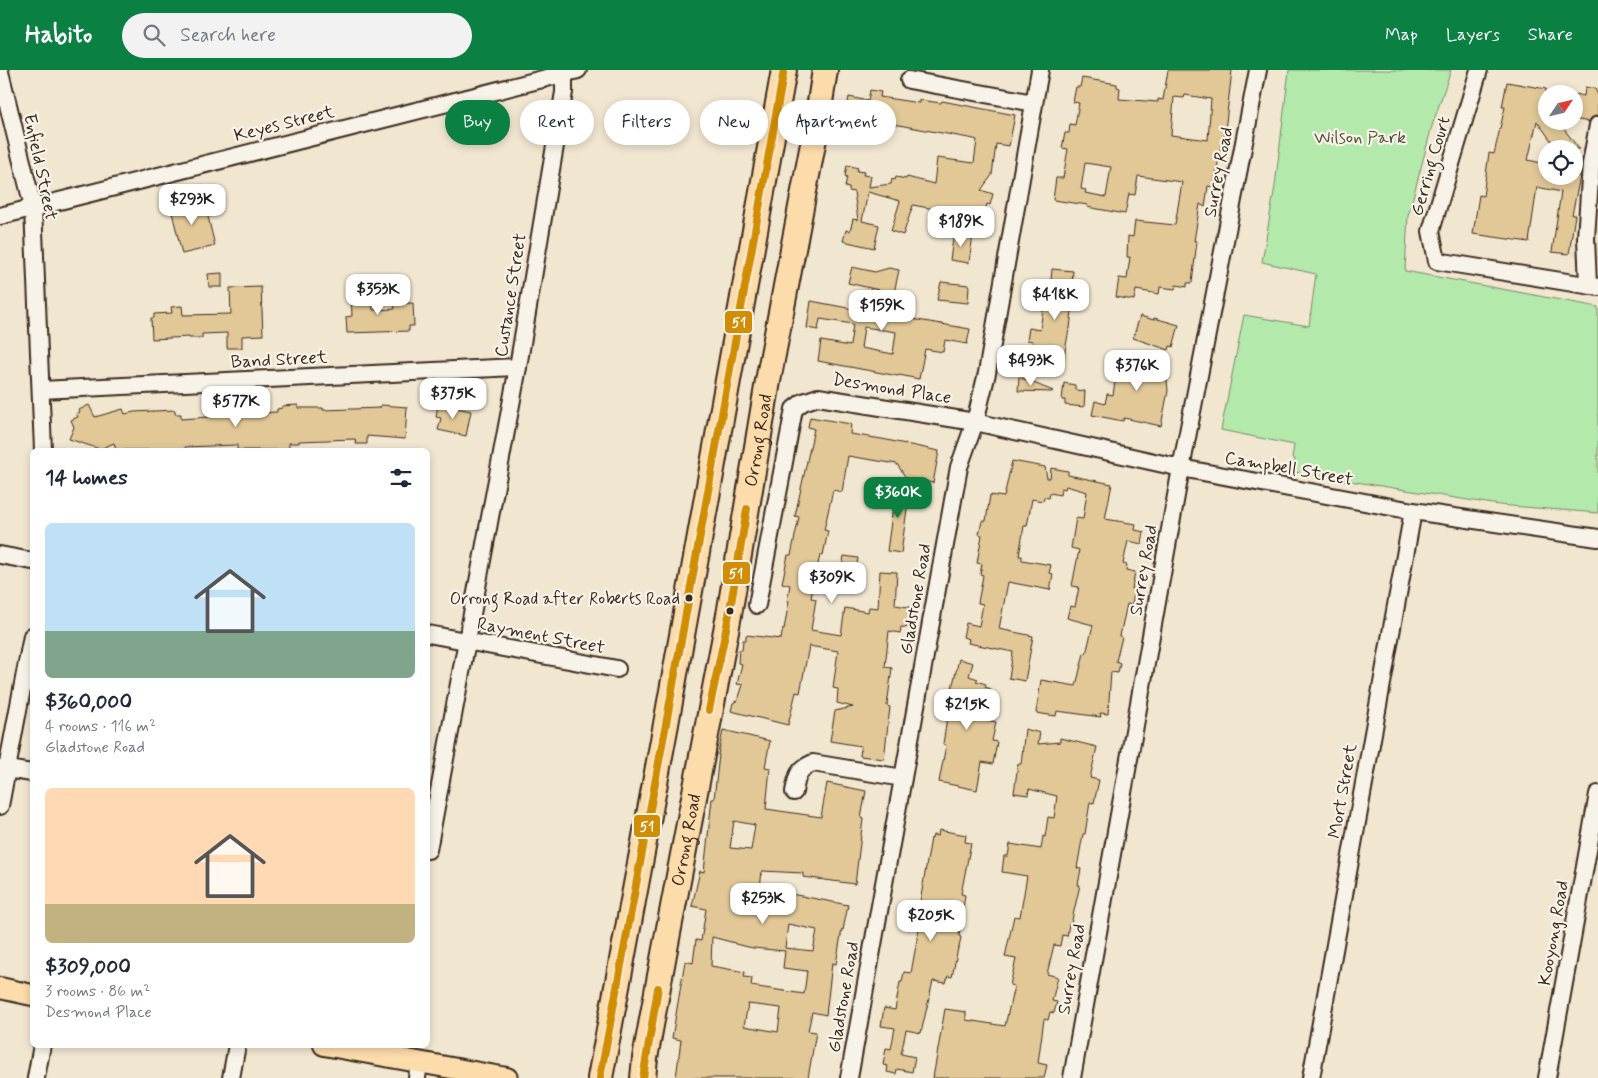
<!DOCTYPE html>
<meta charset="utf-8">
<style>
:root{--surface:#fff;--page:#f2f2f3;--text:#1f2937;--muted:#747a83;--accent:#0b8043}
body{margin:0;font-family:Mynerve,sans-serif;background:var(--page);color:var(--text);height:100vh;display:flex;flex-direction:column;font-size:19px;white-space:nowrap}
*{box-sizing:border-box;margin:0}
p{font-size:16px;color:var(--muted)}
.icon{flex:none;width:28px;height:28px;fill:none;stroke:currentColor;stroke-width:2;stroke-linecap:round;stroke-linejoin:round}
.map{position:relative;flex:1;overflow:hidden}
.side{position:absolute;left:30px;top:378px;width:400px;height:600px;display:flex;flex-direction:column;background:var(--surface);border-radius:8px;box-shadow:0 2px 8px #0003}
.side>*{flex:none}
.hud{position:absolute;left:445px;top:30px;width:475px;height:45px;display:flex;gap:10px}
.needle{width:32px;rotate:55deg}
.fabs{position:absolute;left:1538px;top:15px;display:grid;gap:10px}
.fabs a{display:grid;place-items:center;width:45px;height:45px;border-radius:50%;background:var(--surface);box-shadow:0 2px 8px #0003;font-size:25px}
.price{position:absolute;translate:-50% -42px;padding:0 11px;border-radius:10px;background:#fff;color:#222;font-size:16px;line-height:32px;filter:drop-shadow(0 1px 2px #0008)}
.price::after{content:'';position:absolute;left:50%;top:30px;width:15px;height:11px;margin-left:-8px;background:inherit;clip-path:polygon(0 0,100% 0,50% 100%)}
.price.selected{background:var(--accent);color:#fff}
ul{padding:0;list-style:none}
li{display:grid;align-content:center;gap:10px;height:265px;padding:0 15px}
li span{display:grid;place-items:center;height:155px;border-radius:8px;color:#555}
li>.icon{margin-inline-start:auto}
span .icon{width:90px;height:90px;fill:#fffc;stroke-width:1}
li b{font-size:21px}
h2{display:flex;justify-content:space-between;align-items:center;height:60px;padding:0 15px;font-size:21px}
.pill{padding:0 18px;border-radius:22px;background:var(--surface);box-shadow:0 2px 8px #0003;font-size:18px;line-height:45px}
.pill.selected{background:var(--accent);color:#fff}
header{display:flex;align-items:center;gap:30px;box-sizing:border-box;height:70px;padding:0 25px;background:var(--accent);color:#fff}
header strong{font-size:24px}
nav{display:flex;gap:28px;margin-inline-start:auto;font-size:18px}
.search{width:350px;height:45px;background:var(--page);display:flex;align-items:center;gap:12px;box-sizing:border-box;padding:0 18px;border-radius:28px;color:var(--muted);font-size:19px}
.map>svg:first-child{display:block}
.built{fill:#ecddbf}
.green{fill:#b3e9ab;stroke:#778a64}
.building{fill:#e2c897;stroke:#3b2a1e;fill-rule:evenodd}
.lines{fill:none;stroke-linecap:round;stroke-linejoin:round}
.minor-casing{stroke:#3b2a1e;stroke-width:20}
.major-casing{stroke:#3b2a1e;stroke-width:24}
.highway-casing{stroke:#3b2a1e;stroke-width:28}
.minor{stroke:#f7f3e8;stroke-width:16}
.major{stroke:#fddcac;stroke-width:20}
.highway{stroke:#fddcac;stroke-width:24}
.bus-1-casing{stroke:#f7f3e8;stroke-width:11}
.bus-1{stroke:#d18d06;stroke-width:8}
.bus-dot{fill:#3b2a1e;stroke:#f7f3e8;stroke-width:2}
.labels{text-anchor:middle;stroke-width:4.5;stroke-linejoin:round;paint-order:stroke}
.bus-label{font-size:17px;fill:#3b2a1e;stroke:#f7f3e8;text-anchor:end}
.street-label{font-size:18px;fill:#3b2a1e;stroke:#f7f3e8}
.park-label{font-size:18px;fill:#53503a;stroke:#f7f3e8}
.line-badge{stroke:#f7f3e8;stroke-width:2}
.badge-label{font-size:14px;text-anchor:middle;font-weight:bold;fill:#fff}
</style>
<header>
<strong>Habito</strong>
<div class="search"><svg class="icon" aria-label="search" viewBox="0 0 24 24"><circle cx="10" cy="10" r="6"/><path d="M15 15l6 6"/></svg>Search here</div>
<nav><a>Map</a><a>Layers</a><a>Share</a></nav>
</header>
<div class="map">
<svg width="1598" height="1008" viewBox="0 0 1598 1008">
<rect width="100%" height="100%" fill="#f1e6d0"/>
<filter id="ink" filterUnits="userSpaceOnUse"><feTurbulence type="fractalNoise" baseFrequency=".02" numOctaves="2"/><feDisplacementMap in="SourceGraphic" scale="10" xChannelSelector="R" yChannelSelector="G"/><feConvolveMatrix kernelMatrix="1 2 1 2 8 2 1 2 1" color-interpolation-filters="sRGB"/></filter>
<g filter="url(#ink)">
<path class="built" d="M1598,56V190L1571,186L1586,93Z"/>
<path class="green" d="M1289,0H1451L1432,56L1408,146L1405,201L1598,237V443L1499,435L1294,402L1295,389L1292,388L1294,375L1221,360L1244,245L1309,256L1316,204L1262,192L1275,116Z"/>
<g class="building">
<path d="M1168,0H1232L1224,70H1222L1214,117L1208,116L1205,137L1200,134L1194,171H1197L1192,213H1187V217L1176,215L1175,219L1160,217L1159,224L1136,220L1134,230L1116,227L1119,208L1127,209L1130,187H1127L1128,166L1133,167L1135,151L1175,155L1182,112L1138,106L1135,125L1129,124L1125,144L1087,137L1088,135L1053,130L1056,108H1063L1068,79L1062,78L1065,63H1069L1070,54L1075,55L1079,33L1073,32L1076,17H1080L1082,8L1117,14V17L1120,18L1119,29L1158,32V29L1163,30ZM1185,25L1211,29L1208,70L1171,65L1174,27L1184,28ZM1085,93L1111,97L1106,127L1085,123L1086,120L1081,119Z"/>
<path d="M1507,12L1546,19V51H1558L1579,79H1557L1537,51L1528,90L1546,94V106H1580L1572,145H1575L1569,184L1552,182L1561,122L1537,117L1529,172L1473,164L1479,125L1483,126L1489,83L1494,84L1505,37H1502Z"/>
<path d="M1585,17L1595,19L1598,25V45L1591,48L1589,52L1574,49V24L1584,26Z"/>
<path d="M870,20L881,22L880,27L919,33V30L941,33L942,31L1015,45L1009,76L996,74L992,105L981,120L993,124L990,135L987,134L985,140L982,139L980,147L945,137V138L935,136L934,139L913,135L903,165L891,161L900,131L868,122L862,151L879,155L874,178L843,171L846,160L850,161L853,149L858,150L854,122L849,121V118L845,117L847,107L845,106L847,95L858,98L857,101L864,102L863,105L871,106L869,117L891,114L892,109L895,110L896,107L906,109L907,107L934,114L937,88L974,93L977,70L974,69L888,53L886,61L844,52L849,27L868,31Z"/>
<path d="M188,129L189,134L204,130L215,176L182,184L170,134Z"/>
<path d="M954,162L973,165L969,193L950,190Z"/>
<path d="M852,197L875,202L889,198L899,200L889,245L970,259L967,274L945,270L943,282L925,279L919,309L899,305L898,306L818,291L821,271L850,276L853,254L820,249L818,260L807,258L811,231L874,243L879,220L848,213ZM864,257L896,262L893,284L861,278Z"/>
<path d="M1052,199L1073,201L1072,215H1081L1086,232L1073,230L1070,259H1069L1062,298L1029,292L1033,271L1027,270L1029,258L1040,260L1044,232H1049Z"/>
<path d="M222,203V217H209L208,204Z"/>
<path d="M941,212L969,215L968,233L937,230Z"/>
<path d="M261,217L263,265L242,266V278H227V263L202,264V268H189V267L152,269L151,248H154V244L172,243L171,237L182,236L183,245L231,244L230,218Z"/>
<path d="M372,222L373,240L395,239L394,234L413,233L414,256H409V261L347,263L346,247L352,246L351,223Z"/>
<path d="M1140,246L1154,250V248L1179,255L1173,277L1170,276L1169,280L1133,268Z"/>
<path d="M1119,285L1167,293L1165,310H1167L1168,321L1161,356L1124,348L1123,351L1092,345L1095,331L1105,334L1107,324L1113,325Z"/>
<path d="M1019,307L1053,321L1052,322L1018,321Z"/>
<path d="M1064,313L1075,315V320L1085,321L1084,337L1065,335V330H1062Z"/>
<path d="M438,334L471,341L466,366L438,360L441,348L436,347Z"/>
<path d="M89,335L95,347L123,339L125,344L134,342L175,340V344H181V349L209,347L208,345L277,342V339L282,338V336L298,335V338H323V340L380,338L381,335L407,337L405,369L367,366V374H356L355,369L299,371V373H289V380H237V375L185,377V380H116L114,373L100,379L69,369L74,357L71,350L78,347L76,344L80,342L79,340Z"/>
<path d="M810,347L851,354L850,364L882,369L939,381L933,413L906,408L897,394L848,386L842,422L833,420L824,460L828,461L823,485H820L811,528L816,529L811,560L841,565L845,538L868,542L869,537L878,538L880,501L897,502L895,535L915,538L913,558L901,557L900,563L889,561L885,597L892,598L887,636L890,637L884,689L860,686L861,676L830,671L835,641L853,637L837,633L838,619L833,618L838,581L809,576L800,623L796,622L788,655L731,641L733,633L738,630L743,615L737,614L742,594L738,593L739,580H742L743,570H746V565L781,569L783,558L784,559L789,531H787L790,515L782,513L788,485H791L799,447L795,446L814,359L808,357Z"/>
<path d="M1012,391L1045,397L1047,408H1050L1051,398L1068,401V405L1112,414L1105,449L1136,454L1135,460L1144,462L1142,474L1128,471L1123,494L1127,495L1126,500L1135,502L1132,519H1135L1132,535L1127,534L1120,566L1122,567L1116,591L1120,593L1118,603L1111,602L1108,644L1100,643L1101,647L1057,641L1056,646L1036,643L1041,610L1076,616L1084,583L1086,584L1093,555L1067,548L1070,536L1075,537L1079,517L1072,516L1079,480L1071,478L1076,448L1083,449L1087,422L1066,416L1065,419L1061,418L1060,425L1050,423L1049,428L1044,427L1043,431L1032,429L1027,456H1024L1019,486H1022V490L1051,495L1049,503L1053,504L1050,520L1008,512L999,559L1033,566L1025,611L1009,608L1013,582L968,573L969,569L963,567L966,553L979,556L983,534L978,533L983,505L980,504L982,494L977,493L982,465L979,464L982,451H986L990,425L1004,427Z"/>
<path d="M896,415L910,417L901,483L887,481Z"/>
<path d="M844,486L858,488L855,505L841,503Z"/>
<path d="M959,589L973,593L969,606L978,609L976,611L986,614L985,617L991,619L987,635H985L982,649L996,652L992,671L997,672L993,694L982,692L977,720L939,712L946,675L943,674L947,648L942,647L945,634L948,635Z"/>
<path d="M1025,659L1040,663L1038,674L1060,672V668L1097,677L1090,708L1099,710L1094,733L1090,732L1085,764H1083L1077,798L1081,799L1078,815H1080L1071,854H1069L1067,866L1062,865L1060,876L1054,875L1047,904L1058,907L1052,931L1057,932L1054,943L1050,942L1048,950L1044,949L1038,993L1047,995L1044,1008H933L945,939L966,942V950L1005,956L1014,916L1010,915L1016,889L1005,887L1014,846L1020,847L1027,806L1002,802L1004,786H1008L1010,774L1041,779L1043,766L1045,767L1048,747L1054,748L1057,726L1029,719L1028,725L1014,723L1018,694H1021Z"/>
<path d="M723,660L770,671L765,697L770,698L766,739L821,747L827,713L866,721L861,748L863,749L855,814L803,807V803L762,801L760,818L848,835L843,860L842,859L836,894L832,893L826,945L812,942L808,961L816,962L808,1008H676L681,970L672,968L685,891L693,893L696,870L701,871L706,839L692,836L700,801L704,802L712,729H714L719,685H718ZM734,751L755,755L751,780L730,778ZM788,854L817,860L813,881L785,878ZM712,867L735,873V874L753,878L785,881L783,898L807,901L804,924L751,916L752,908L744,907L745,902L711,896ZM748,934L781,938L778,962L744,956Z"/>
<path d="M939,760L966,765L965,772L971,773L961,824L965,825L959,866L961,867L959,878H958L952,907L948,906L946,913L933,911L921,963L906,960L901,984L915,987L912,1002L897,999L896,1004L887,1002L888,996L883,995L886,978L891,979L895,958L881,956L884,938L895,940L900,912H902L904,902L911,903L921,848H918L920,838H919L931,768L932,769L933,765L938,766Z"/>
</g>
<g class="lines">
<defs>
<g id="minor">
<path d="M1479,0L1431,161L1437,191L1598,217"/>
<path d="M0,2L33,137L43,380"/>
<path d="M909,10L1034,33"/>
<path d="M0,146L578,0"/>
<path d="M1588,215L1586,168L1591,94L1598,55"/>
<path d="M41,320L518,297"/>
<path d="M0,485L32,491"/>
<path d="M757,535L794,339L803,332L818,327L975,352L1181,398L1413,441L1598,468"/>
<path d="M428,564L617,599"/>
<path d="M0,698L32,703"/>
<path d="M794,722C797,706 797,700 813,693L903,708"/>
<path d="M0,736L32,566"/>
<path d="M428,780L518,297L564,22V0"/>
<path d="M36,1008L42,975"/>
<path d="M231,1008L237,975"/>
<path d="M417,1008L419,993"/>
<path d="M849,1008L959,397L975,352L987,303L1040,0"/>
<path d="M1072,1008L1179,409L1258,0"/>
<path d="M1311,1008L1413,441"/>
<path d="M1547,1008L1598,724"/>
</g>
<g id="major">
<path d="M0,918L32,925"/>
<path d="M324,975L507,1008"/>
</g>
<g id="highway">
<path d="M600,1008L666,654L784,0"/>
<path id="s1" d="M643,1008L645,988L664,884L729,545L768,311L816,58L825,0"/>
</g>
</defs>
<use href="#minor" class="minor-casing"/>
<use href="#major" class="major-casing"/>
<use href="#highway" class="highway-casing"/>
<use href="#minor" class="minor"/>
<use href="#major" class="major"/>
<use href="#highway" class="highway"/>
<defs>
<g id="bus-1">
<path d="M709,640L729,545L747,439"/>
<path d="M600,1008L666,654L784,0"/>
<path d="M643,1008L658,918"/>
</g>
</defs>
<use href="#bus-1" class="bus-1-casing"/>
<use href="#bus-1" class="bus-1"/>
</g>
</g>
<g class="bus-dot">
<circle cx="689" cy="528" r="4.5"/>
<circle cx="730" cy="541" r="4.5"/>
</g>
<g class="labels">
<g class="bus-label">
<text x="680" y="534">Orrong Road after Roberts Road</text>
</g>
<g class="street-label">
<text transform="translate(284 53) rotate(-14)" y="6">Keyes Street</text>
<text transform="translate(1430 96) rotate(-74)" y="6">Gerring Court</text>
<text transform="translate(41 97) rotate(78)" y="6">Enfield Street</text>
<text transform="translate(1218 102) rotate(-79)" y="6">Surrey Road</text>
<text transform="translate(510 225) rotate(-81)" y="6">Custance Street</text>
<text transform="translate(279 289) rotate(-3)" y="6">Band Street</text>
<text transform="translate(892 318) rotate(9)" y="6">Desmond Place</text>
<text dy="6" stroke="none"><textPath href="#s1" startOffset="648">Orrong Road</textPath></text>
<text transform="translate(1289 398) rotate(10)" y="6">Campbell Street</text>
<text transform="translate(1143 500) rotate(-80)" y="6">Surrey Road</text>
<text transform="translate(915 529) rotate(-80)" y="6">Gladstone Road</text>
<text transform="translate(541 565) rotate(11)" y="6">Rayment Street</text>
<text transform="translate(1342 721) rotate(-80)" y="6">Mort Street</text>
<text dy="6" stroke="none"><textPath href="#s1" startOffset="242">Orrong Road</textPath></text>
<text transform="translate(1553 863) rotate(-80)" y="6">Kooyong Road</text>
<text transform="translate(1071 899) rotate(-80)" y="6">Surrey Road</text>
<text transform="translate(843 927) rotate(-80)" y="6">Gladstone Road</text>
</g>
<g class="park-label">
<text x="1360" y="73">Wilson Park</text>
</g>
</g>
<g class="line-badge">
<rect x="724" y="240" width="29" height="24" rx="5" fill="#d18d06"/>
<rect x="722" y="491" width="29" height="24" rx="5" fill="#d18d06"/>
<rect x="633" y="744" width="28" height="24" rx="5" fill="#d18d06"/>
</g>
<g class="badge-label">
<text x="739" y="257">51</text>
<text x="736" y="508">51</text>
<text x="647" y="761">51</text>
</g>
</svg>
<div class="fabs">
<a><svg class="needle" viewBox="-14 -14 28 28"><path d="M0-13l5 13h-10z" fill="#e53935"/><path d="M0 13l5-13h-10z" fill="#747a83"/></svg></a>
<a><svg class="icon" aria-label="locate" viewBox="0 0 24 24"><circle cx="12" cy="12" r="6"/><path d="M12 2v4M12 18v4M2 12h4M18 12h4"/></svg></a>
</div>
<b class="price" style="left:192px;top:156px">$293K</b>
<b class="price" style="left:961px;top:178px">$189K</b>
<b class="price" style="left:378px;top:246px">$353K</b>
<b class="price" style="left:1055px;top:251px">$418K</b>
<b class="price" style="left:882px;top:262px">$159K</b>
<b class="price" style="left:1031px;top:317px">$493K</b>
<b class="price" style="left:1137px;top:322px">$376K</b>
<b class="price" style="left:453px;top:350px">$375K</b>
<b class="price" style="left:236px;top:358px">$577K</b>
<b class="price selected" style="left:898px;top:449px">$360K</b>
<b class="price" style="left:832px;top:534px">$309K</b>
<b class="price" style="left:967px;top:661px">$215K</b>
<b class="price" style="left:763px;top:855px">$253K</b>
<b class="price" style="left:931px;top:872px">$205K</b>
<div class="hud">
<a class="pill selected">Buy</a>
<a class="pill">Rent</a>
<a class="pill">Filters</a>
<a class="pill">New</a>
<a class="pill">Apartment</a>
</div>
<section class="side">
<h2>14 homes<svg class="icon" aria-label="filters" viewBox="0 0 24 24"><path d="M4 7h16M4 17h16"/><circle cx="9" cy="7" r="2"/><circle cx="15" cy="17" r="2"/></svg></h2>
<ul>
<li><span style="background:linear-gradient(#bfe0f5 70%,#7fa58c 0)"><svg class="icon" aria-label="home" viewBox="0 0 24 24"><path d="M3 11l9-7 9 7M6 9v11h12V9"/></svg></span><div><b>$360,000</b><p>4 rooms · 116 m²</p><p>Gladstone Road</p></div></li>
<li><span style="background:linear-gradient(#ffd9b3 75%,#c2b280 0)"><svg class="icon" aria-label="home" viewBox="0 0 24 24"><path d="M3 11l9-7 9 7M6 9v11h12V9"/></svg></span><div><b>$309,000</b><p>3 rooms · 86 m²</p><p>Desmond Place</p></div></li>
</ul>
</section>
</div>
